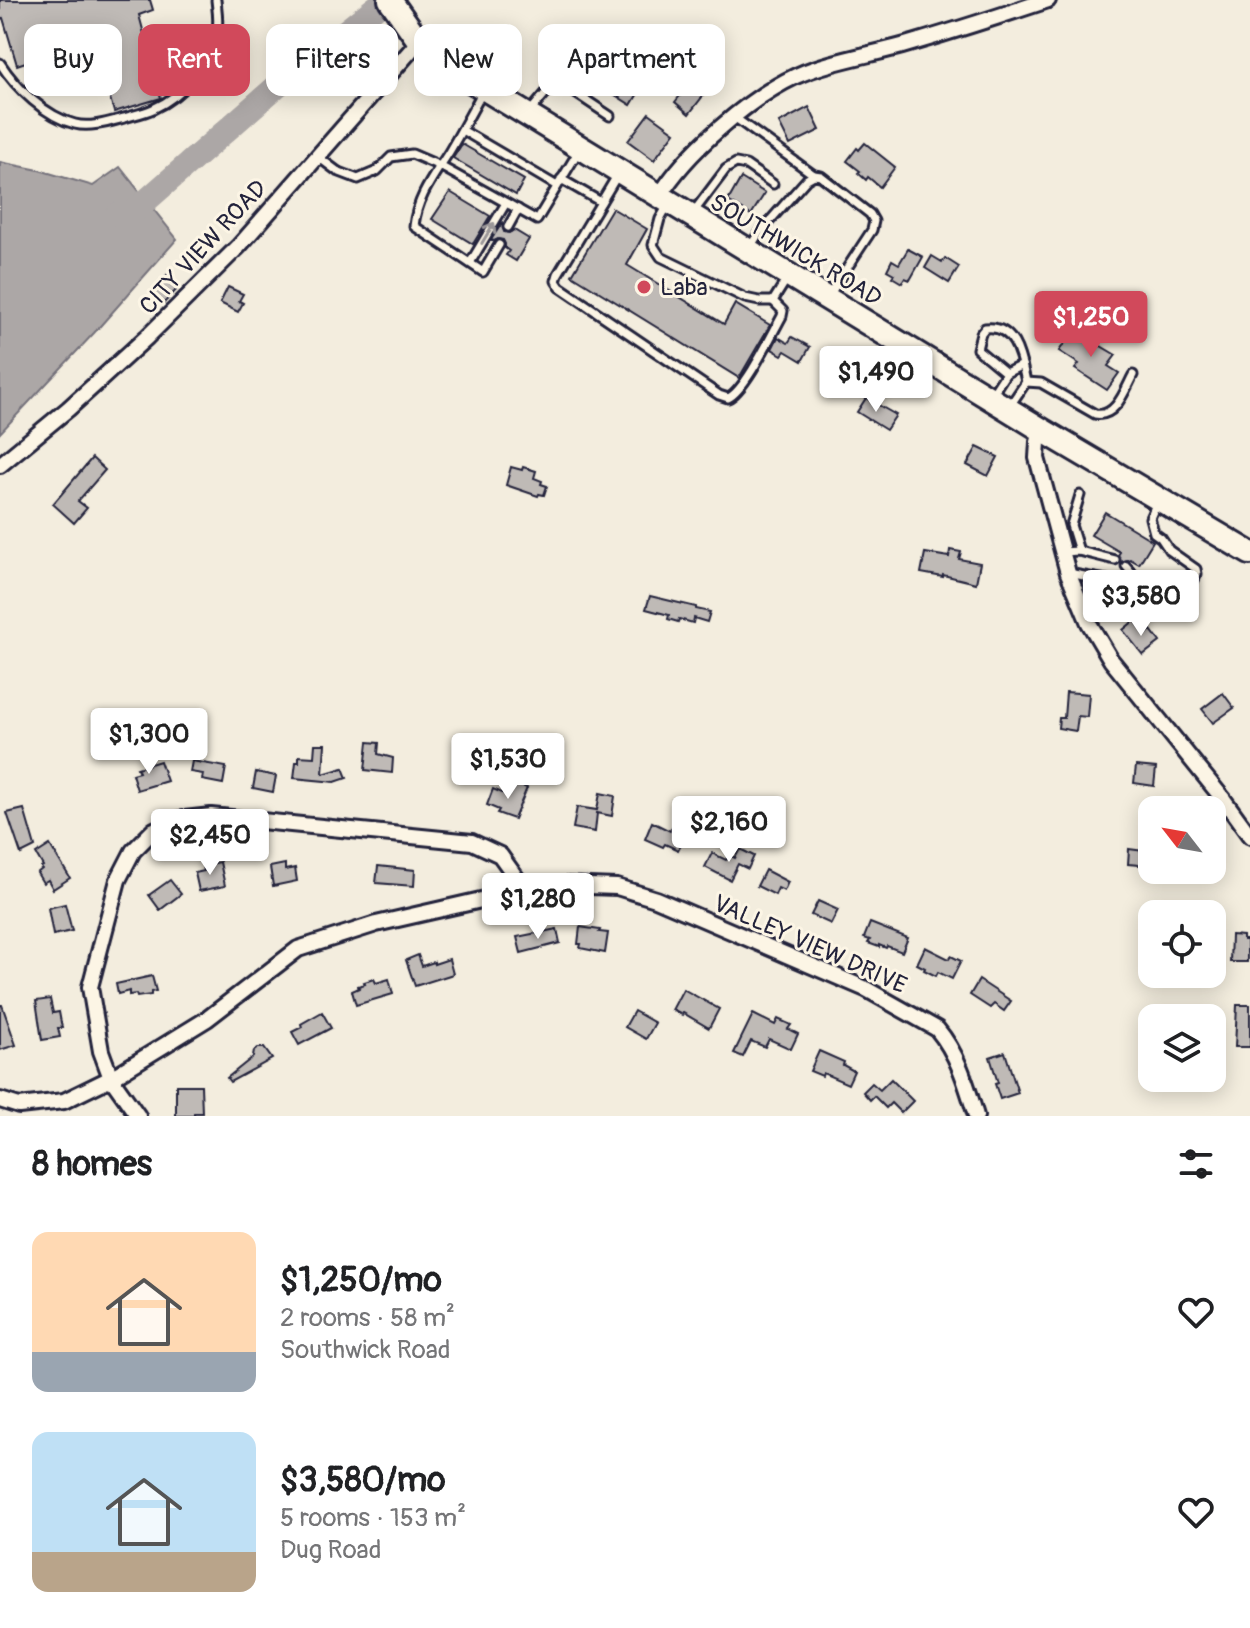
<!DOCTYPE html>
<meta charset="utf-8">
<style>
:root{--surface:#fff;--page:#f2f2f2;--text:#202124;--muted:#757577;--accent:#d1495b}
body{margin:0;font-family:Pangolin,sans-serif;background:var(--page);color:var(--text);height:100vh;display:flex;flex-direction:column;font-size:30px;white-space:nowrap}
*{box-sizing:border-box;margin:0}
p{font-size:26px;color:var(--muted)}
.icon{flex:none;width:44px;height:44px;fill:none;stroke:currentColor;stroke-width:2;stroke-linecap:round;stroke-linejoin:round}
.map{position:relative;height:1116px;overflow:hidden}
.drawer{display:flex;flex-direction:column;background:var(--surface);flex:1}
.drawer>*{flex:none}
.guide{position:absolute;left:24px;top:24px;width:800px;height:72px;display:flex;gap:16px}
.needle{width:52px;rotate:301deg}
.fabs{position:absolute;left:1138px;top:796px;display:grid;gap:16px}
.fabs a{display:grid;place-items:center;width:88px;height:88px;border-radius:16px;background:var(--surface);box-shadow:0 4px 20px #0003;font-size:40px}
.price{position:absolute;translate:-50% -68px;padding:0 18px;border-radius:8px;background:#fff;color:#222;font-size:26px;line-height:52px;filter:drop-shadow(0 2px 4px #0008)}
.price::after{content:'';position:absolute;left:50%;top:48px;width:24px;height:18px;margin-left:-12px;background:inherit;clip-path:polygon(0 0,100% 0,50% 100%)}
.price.current{background:var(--accent);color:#fff}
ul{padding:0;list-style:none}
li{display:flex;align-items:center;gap:24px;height:200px;padding:0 32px}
li span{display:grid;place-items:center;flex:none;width:224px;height:160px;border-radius:16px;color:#555}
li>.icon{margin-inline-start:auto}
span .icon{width:96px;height:96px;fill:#fffc;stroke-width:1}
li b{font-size:34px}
h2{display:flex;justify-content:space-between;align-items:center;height:96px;padding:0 32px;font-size:34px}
.chip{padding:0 28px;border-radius:16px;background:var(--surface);box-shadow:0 4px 20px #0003;font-size:28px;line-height:72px}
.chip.current{background:var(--accent);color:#fff}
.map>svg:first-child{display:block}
.water{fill:#aca7a6;stroke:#75727b;stroke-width:2}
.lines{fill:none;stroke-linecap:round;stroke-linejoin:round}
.river{stroke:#aca7a6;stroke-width:24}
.building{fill:#bfbab6;stroke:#22223b;stroke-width:2}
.service-casing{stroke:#22223b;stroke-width:13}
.minor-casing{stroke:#22223b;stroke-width:20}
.trunk-casing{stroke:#22223b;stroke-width:28}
.service{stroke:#fcf5e5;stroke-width:7}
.minor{stroke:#fcf5e5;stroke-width:14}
.trunk{stroke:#fcf5e5;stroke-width:22}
.oneway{stroke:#9a9698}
.poi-dot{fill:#d1495b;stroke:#fcf5e5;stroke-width:3}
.labels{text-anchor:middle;stroke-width:6;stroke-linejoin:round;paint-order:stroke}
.street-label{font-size:24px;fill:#22223b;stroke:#fcf5e5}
.poi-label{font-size:24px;fill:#22223b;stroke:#fcf5e5;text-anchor:start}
</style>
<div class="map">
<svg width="1250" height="1116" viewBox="0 0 1250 1116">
<rect width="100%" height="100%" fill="#f3edde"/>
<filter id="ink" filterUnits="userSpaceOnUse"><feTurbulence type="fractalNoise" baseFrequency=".0125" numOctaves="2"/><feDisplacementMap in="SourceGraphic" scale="16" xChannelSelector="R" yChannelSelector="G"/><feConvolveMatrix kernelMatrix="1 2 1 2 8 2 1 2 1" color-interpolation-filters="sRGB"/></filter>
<g filter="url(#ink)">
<path class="water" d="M0,162L39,170L93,186L120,167L177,239L94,333L0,433Z"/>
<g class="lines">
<path class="river" d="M118,214H131L285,79L385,0"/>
</g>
<g class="building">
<path d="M0,0H150L153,10L139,15L161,98L114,112L93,39L17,65L3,18L0,19Z"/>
<path d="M604,57L645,82L631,105L590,79Z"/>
<path d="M699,72L713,83L689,114L675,102Z"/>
<path d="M809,107L820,130L790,145L779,123Z"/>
<path d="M649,113L675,132L654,160L628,141Z"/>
<path d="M865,143L895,167L880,187L868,177L866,180L858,173L860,171L847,161L857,148L859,150Z"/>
<path d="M462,144L524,180L516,195L453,158Z"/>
<path d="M741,178L765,193L751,215L728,201Z"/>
<path d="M450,192L490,216L473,244L432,219Z"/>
<path d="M612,208L647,229L627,265L724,324L735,304L770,325L739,378L572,275Z"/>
<path d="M502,223L504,232L509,233L514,230L529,239L516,261L506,255L509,251L505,248V244L503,240L498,239L494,241L491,240Z"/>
<path d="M908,249L923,257L910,280L905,278L902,283L892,277L894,274L887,270L892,260L899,264Z"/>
<path d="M932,256L942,262L945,258L959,267L949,283L925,268Z"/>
<path d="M167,275L180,286L164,303L151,293Z"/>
<path d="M228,287L243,294L239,301L243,303L238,312L220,303Z"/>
<path d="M1074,330L1116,355L1108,366L1119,373L1107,390L1075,369L1079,364L1059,351Z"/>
<path d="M778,337L788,343L792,337L810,347L802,361L785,351L782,355L772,349Z"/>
<path d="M866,398L896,415L886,430L857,412Z"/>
<path d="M977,447L998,457L988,476L967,465Z"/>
<path d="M92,458L105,470L78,501L87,508L74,523L53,504Z"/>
<path d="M511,467L522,470L523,467L536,471L534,478L542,481L541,484L547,486L544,495L539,494L538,496L506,485Z"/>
<path d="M1105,512L1153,541L1139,564L1130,559L1121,562L1118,555L1120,552L1091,535Z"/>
<path d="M950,550L961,552L959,559L980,563L976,583L943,575V577L921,573L925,553L949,557Z"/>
<path d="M650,596L696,607V609L710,612L707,622L694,618L693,623L679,619L678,622L668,619L669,615L646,609Z"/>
<path d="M1135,620L1146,634L1151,630L1160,642L1143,655L1123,630Z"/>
<path d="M1066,692L1089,694L1087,717L1078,716L1076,731L1058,728L1059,718H1064Z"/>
<path d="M1223,693L1234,708L1213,723L1202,709Z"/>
<path d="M368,742L379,743L378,754L393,758L392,773L365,770Z"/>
<path d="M315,744H325L323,774L343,768L347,778L335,782L294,778L296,762H299V756L314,757Z"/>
<path d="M160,761L167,781L137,790L132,774L139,772L137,768Z"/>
<path d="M192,761L226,767L223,784L202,780L203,774L190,772Z"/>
<path d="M1136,766L1156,768L1154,786L1134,783Z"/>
<path d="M256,772L276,776L273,792L253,788Z"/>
<path d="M513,782L527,788L514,819L497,813L499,810L487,805L493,789L507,795Z"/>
<path d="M600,793L615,796L612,816L597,813L595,832L573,828L577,807L597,810Z"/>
<path d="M24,809L35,847L21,854L7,813Z"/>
<path d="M652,822L670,831L672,827L686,834L678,850L665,844L663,847L645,839Z"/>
<path d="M50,845L70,878L53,889L48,880L43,883L37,873L42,869L41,867L43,866L36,854Z"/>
<path d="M740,849L754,856L748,869L738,864L730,880L705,867L712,853L726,860L729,855L735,858Z"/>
<path d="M1129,849L1152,852L1151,866L1128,864Z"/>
<path d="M220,862L225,886L199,891L195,873L204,871L203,865Z"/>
<path d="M285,864V870L295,868L297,881L273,886L270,867Z"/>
<path d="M378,866L415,870L414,886L376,883Z"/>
<path d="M765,870L788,882L784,891L778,888L775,895L757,886Z"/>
<path d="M170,880L181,894L160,910L149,895Z"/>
<path d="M818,901L838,910L831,924L811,915Z"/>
<path d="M65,904L72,931L53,935L48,908Z"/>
<path d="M870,923L908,938L902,952L887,946L886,948L879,945V947L868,943L870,940L864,938Z"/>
<path d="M580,927L600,930L599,932L608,933L605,953L580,948L581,944H578Z"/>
<path d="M557,929L560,943L521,953L517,937Z"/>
<path d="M1231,935L1243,936V940H1247V962H1230Z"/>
<path d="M925,947L949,959L951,956L961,961L952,979L938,972L936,976L924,970L925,968L917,964Z"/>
<path d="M418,955L422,966L434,962V964L449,959L453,974L415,986L406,960Z"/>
<path d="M152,976L156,991L151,992V995L137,997L136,994L129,995V991L118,994L116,984Z"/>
<path d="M374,979L376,983L389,979L393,994L356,1005L352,991L359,988L358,986L365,984L364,982Z"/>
<path d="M979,980L1011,1001L1004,1011L994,1004L990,1008L970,995Z"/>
<path d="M683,989L719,1009L709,1028L683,1013L682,1015L672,1010Z"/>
<path d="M50,999L53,1013L59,1012L62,1028H58L60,1037L42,1040L36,1001Z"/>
<path d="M0,1005H2L16,1045L0,1050Z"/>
<path d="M1237,1005H1250V1047H1235Z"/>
<path d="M634,1011L655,1023L646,1039L625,1027Z"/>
<path d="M322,1012L331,1028L299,1045L292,1032L302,1027L301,1024Z"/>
<path d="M753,1014L775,1025L778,1019L791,1025L788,1029L798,1034L791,1049L769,1039L765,1047L751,1041L743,1057L734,1053Z"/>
<path d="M258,1048H264L272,1059L230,1082L227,1078L253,1057L254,1051Z"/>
<path d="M819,1051L844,1062L843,1065L854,1071L848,1084L823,1073L822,1076L810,1071Z"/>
<path d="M1005,1052L1018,1093L1000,1099L995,1084L998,1083L990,1057Z"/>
<path d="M891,1079L913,1101L901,1113L891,1103L886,1108L874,1096L870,1100L863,1092L872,1083L880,1090Z"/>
<path d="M176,1085H201L202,1113H194V1116H176Z"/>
</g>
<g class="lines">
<defs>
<g id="service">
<path d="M0,63C16,88 46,117 75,124C90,128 109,122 124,118C134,115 144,113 153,109C184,95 211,64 217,31C219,21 217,10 216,0"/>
<path d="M483,91C472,111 461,132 449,152C434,176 417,197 414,226L483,272L499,245"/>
<path d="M528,114L555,82H559L610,116"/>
<path d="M734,117L814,175"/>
<path d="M462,130L557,186"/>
<path d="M317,156L337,171L358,179L377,171L391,157L412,154L440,166L537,220L578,152"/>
<path d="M618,174L558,274L556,281L560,287L719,395L728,398C745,391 772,334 782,316L783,311L773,301"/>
<path d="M561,179L601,202"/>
<path d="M668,205L660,219L653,245L661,257L745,298L759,301H773L788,277"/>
<path d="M692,214L726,169L736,163L746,165L773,184"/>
<path d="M508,227L518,209"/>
<path d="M750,247L759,233L807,179L814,175L821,176L870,214L874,221L872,230L828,297"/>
<path d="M470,263L506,203"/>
<path d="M1006,373L977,349L981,333L985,328C1016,324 1021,359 1026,382L1009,407"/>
<path d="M1026,382L1041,383L1095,414C1116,418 1125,390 1133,375"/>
<path d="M991,396L1006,373L1022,365"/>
<path d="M1079,551L1071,525L1080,495"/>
<path d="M1062,552L1079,551L1115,560"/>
<path d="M1126,566L1132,573V585"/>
<path d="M1068,573L1182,594L1187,593L1197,574L1196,569L1169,550L1161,538L1154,533L1150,518L1157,502"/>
</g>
<g id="minor">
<path d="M659,197C685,153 749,98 796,76C827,62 869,55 902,46C951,32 1000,16 1048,0"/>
<path d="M1042,430L1038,442L1037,458L1068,573L1089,623L1111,660L1224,800L1250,836"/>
<path d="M0,465L68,409L147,337L239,246L419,41"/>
<path d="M0,1100L19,1106L64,1101L111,1078L207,1019L298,949L376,924L525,890L561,885L617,887L656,899L866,989L937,1029C958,1054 967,1086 976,1116"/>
<path d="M138,1116L111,1078L101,1051L90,987L118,880L133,851L154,830L176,820L211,816L472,842L500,855L525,890"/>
</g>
<path id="trunk" d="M390,0L419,41L462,75L1042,430L1250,553"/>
</defs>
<use href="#service" class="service-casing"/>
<use href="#minor" class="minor-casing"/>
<use href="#trunk" class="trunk-casing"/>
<use href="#service" class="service"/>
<use href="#minor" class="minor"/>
<use href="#trunk" class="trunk"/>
</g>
<defs><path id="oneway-shaft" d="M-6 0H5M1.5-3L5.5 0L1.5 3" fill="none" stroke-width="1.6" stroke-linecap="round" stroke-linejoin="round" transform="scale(2)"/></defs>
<use class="oneway" href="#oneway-shaft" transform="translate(488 233) rotate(-59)"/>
</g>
<circle class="poi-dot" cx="644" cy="287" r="8"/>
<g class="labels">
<g class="street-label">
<text transform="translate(203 247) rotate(-47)" y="8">CITY VIEW ROAD</text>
<text transform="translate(796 250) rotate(31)" y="8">SOUTHWICK ROAD</text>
<text transform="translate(810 944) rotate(24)" y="8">VALLEY VIEW DRIVE</text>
</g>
<g class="poi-label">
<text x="660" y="295">Laba</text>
</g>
</g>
</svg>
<div class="fabs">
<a><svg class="needle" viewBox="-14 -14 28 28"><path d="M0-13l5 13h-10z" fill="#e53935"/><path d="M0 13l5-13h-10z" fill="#757577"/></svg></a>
<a><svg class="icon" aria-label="locate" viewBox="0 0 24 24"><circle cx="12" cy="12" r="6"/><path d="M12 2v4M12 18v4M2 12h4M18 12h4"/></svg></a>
<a><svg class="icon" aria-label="layers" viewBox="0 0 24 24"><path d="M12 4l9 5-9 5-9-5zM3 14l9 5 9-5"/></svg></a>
</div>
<b class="price current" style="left:1091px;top:359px">$1,250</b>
<b class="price" style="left:876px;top:414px">$1,490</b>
<b class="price" style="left:1141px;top:638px">$3,580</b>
<b class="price" style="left:149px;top:776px">$1,300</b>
<b class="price" style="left:508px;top:801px">$1,530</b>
<b class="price" style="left:729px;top:864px">$2,160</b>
<b class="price" style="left:210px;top:877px">$2,450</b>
<b class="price" style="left:538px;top:941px">$1,280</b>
<div class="guide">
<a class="chip">Buy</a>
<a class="chip current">Rent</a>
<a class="chip">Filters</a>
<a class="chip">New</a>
<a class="chip">Apartment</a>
</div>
</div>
<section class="drawer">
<h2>8 homes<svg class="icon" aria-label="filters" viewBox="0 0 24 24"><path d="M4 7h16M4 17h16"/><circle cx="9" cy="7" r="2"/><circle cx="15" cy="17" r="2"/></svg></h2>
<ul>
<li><span style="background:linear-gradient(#ffd9b3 75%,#9aa5b1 0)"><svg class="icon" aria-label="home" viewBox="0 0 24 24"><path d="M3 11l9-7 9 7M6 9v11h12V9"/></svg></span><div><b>$1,250/mo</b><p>2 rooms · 58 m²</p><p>Southwick Road</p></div><svg class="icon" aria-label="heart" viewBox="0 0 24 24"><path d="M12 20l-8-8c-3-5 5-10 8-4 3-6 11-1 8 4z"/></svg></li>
<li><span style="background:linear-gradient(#bfe0f5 75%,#b9a48a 0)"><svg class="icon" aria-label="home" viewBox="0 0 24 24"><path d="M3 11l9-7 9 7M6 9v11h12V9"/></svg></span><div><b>$3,580/mo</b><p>5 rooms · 153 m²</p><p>Dug Road</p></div><svg class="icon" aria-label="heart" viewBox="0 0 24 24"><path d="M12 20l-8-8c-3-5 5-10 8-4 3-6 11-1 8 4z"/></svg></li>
</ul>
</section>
